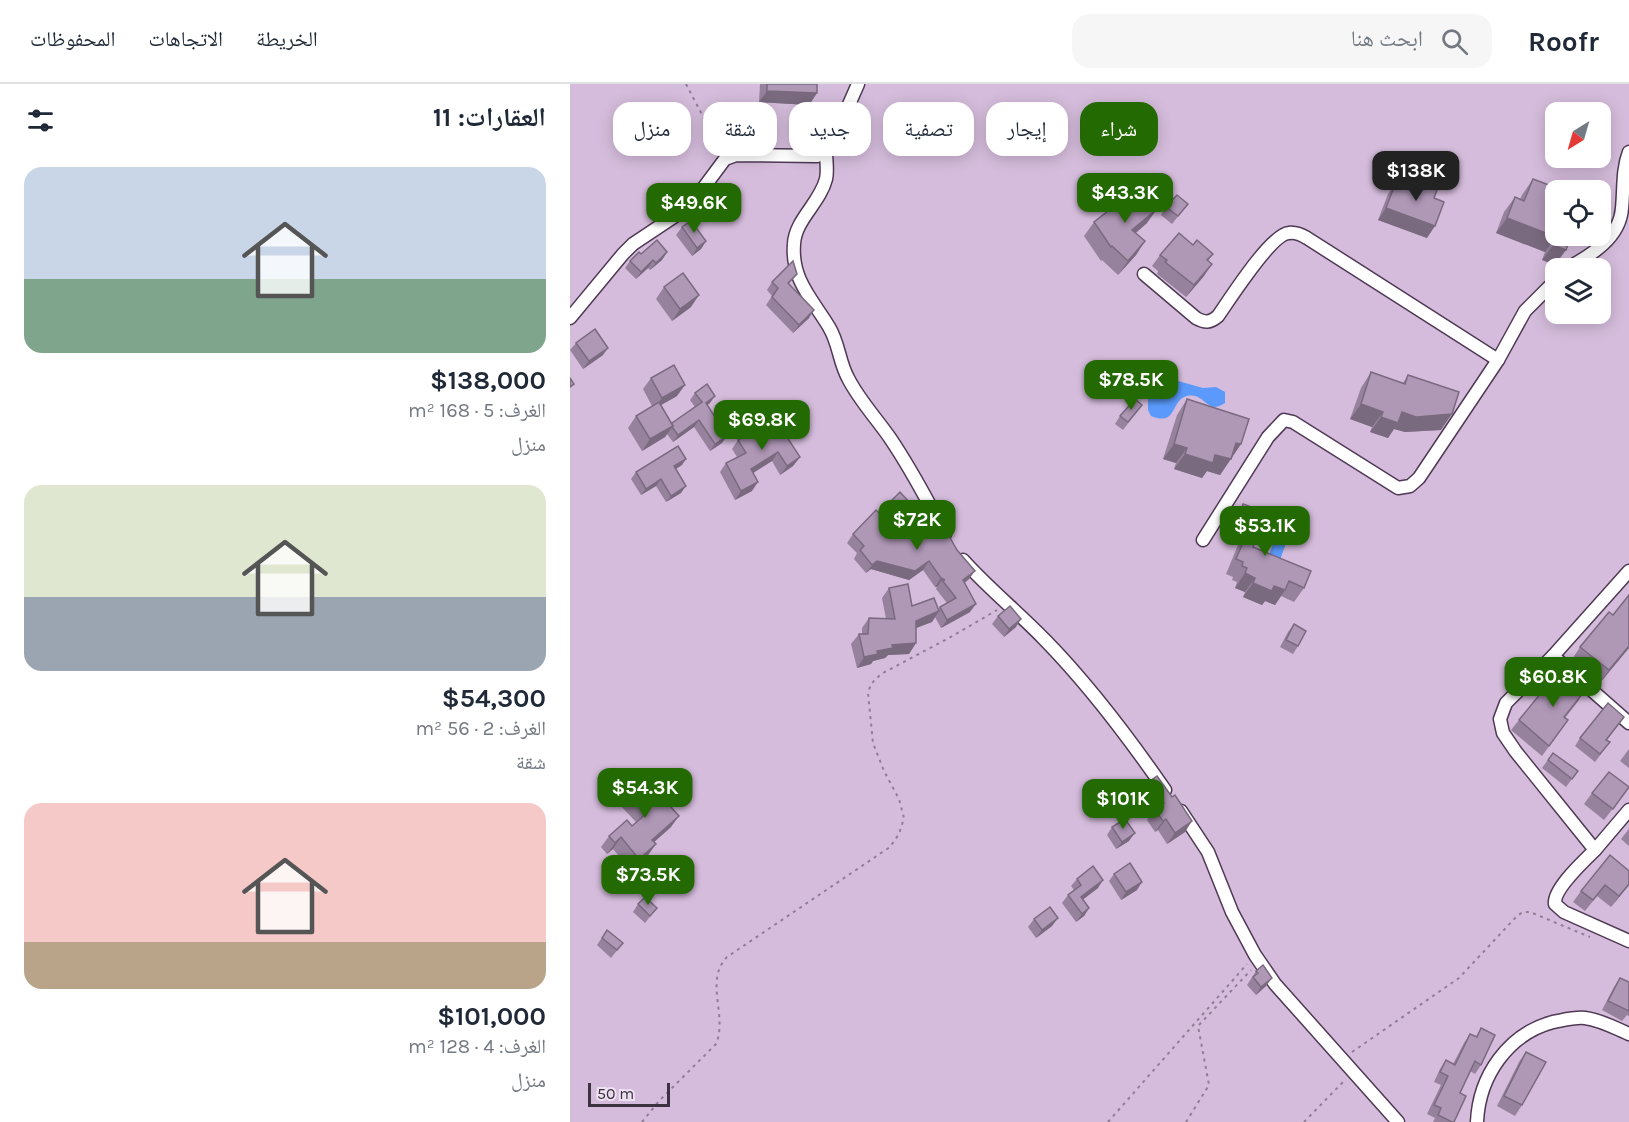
<!DOCTYPE html>
<html lang="ar">
<meta charset="utf-8">
<style>
:root{--surface:#fff;--page:#f6f6f7;--text:#1f2937;--muted:#747a83;--line:#e0e1e3;--accent:#246a03}
body{margin:0;font-family:Karla,"Noto Naskh Arabic",sans-serif;background:var(--page);color:var(--text);direction:rtl;height:100vh;display:flex;flex-direction:column;font-size:22px;white-space:nowrap}
*{box-sizing:border-box;margin:0}
p{font-size:20px;color:var(--muted)}
.icon{flex:none;width:33px;height:33px;fill:none;stroke:currentColor;stroke-width:2;stroke-linecap:round;stroke-linejoin:round}
.map{position:relative;flex:1;overflow:hidden;direction:ltr}
.side{display:flex;flex-direction:column;background:var(--surface);width:570px}
.side>*{flex:none}
.banner{position:absolute;left:18px;top:18px;width:570px;height:54px;direction:rtl;display:flex;gap:12px}
.needle{width:39px;rotate:217deg}
.buttons{position:absolute;left:975px;top:18px;display:grid;gap:12px}
.buttons a{display:grid;place-items:center;width:66px;height:66px;border-radius:12px;background:var(--surface);box-shadow:0 3px 15px #0003;font-size:30px}
.scale{position:absolute;left:18px;bottom:15px;width:82px;box-sizing:border-box;padding-left:6px;border:3px solid #3d3340;border-top:0;font-size:16px;line-height:21px;white-space:nowrap;color:#3d3340;-webkit-text-stroke:4px #eee1f2;paint-order:stroke}
.price{position:absolute;translate:-50% -51px;padding:0 14px;border-radius:12px;background:var(--accent);color:#fff;font-size:20px;line-height:39px;filter:drop-shadow(0 2px 3px #0008)}
.price::after{content:'';position:absolute;left:50%;top:36px;width:18px;height:14px;margin-left:-9px;background:inherit;clip-path:polygon(0 0,100% 0,50% 100%)}
.price.active{background:#222;color:#fff}
ul{padding:0;list-style:none}
li{display:grid;align-content:center;gap:12px;height:318px;padding:0 24px}
li span{display:grid;place-items:center;height:186px;border-radius:18px;color:#555}
li>.icon{margin-inline-start:auto}
span .icon{width:108px;height:108px;fill:#fffc;stroke-width:1}
li b{font-size:26px}
h2{display:flex;justify-content:space-between;align-items:center;height:72px;padding:0 24px;font-size:26px}
.pill{padding:0 21px;border-radius:18px;background:var(--surface);box-shadow:0 3px 15px #0003;font-size:21px;line-height:54px}
.pill.active{background:var(--accent);color:#fff}
header{display:flex;align-items:center;gap:36px;box-sizing:border-box;height:84px;padding:0 30px;background:var(--surface);border-bottom:2px solid var(--line)}
header strong{font-size:28px}
nav{display:flex;gap:33px;margin-inline-start:auto;font-size:21px}
.search{width:420px;height:54px;background:var(--page);display:flex;align-items:center;gap:15px;box-sizing:border-box;padding:0 21px;border-radius:18px;color:var(--muted);font-size:22px}
main{display:flex;flex:1;min-height:0}
.map>svg:first-child{display:block}
.water{fill:#5b9afc}
.lines{fill:none;stroke-linecap:round;stroke-linejoin:round}
.street-casing{stroke:#4f3954;stroke-width:15}
.path{stroke:#907e96;stroke-width:2;stroke-dasharray:3 4.5;stroke-linecap:butt}
.street{stroke:#fff;stroke-width:12}
.wall{fill:#96829d}
.shaded-wall{fill:#7a6a7f}
.building{fill:#af97b6;stroke:#7a6a7f;stroke-width:1.5}
</style>
<header>
<strong>Roofr</strong>
<div class="search"><svg class="icon" aria-label="search" viewBox="0 0 24 24"><circle cx="10" cy="10" r="6"/><path d="M15 15l6 6"/></svg>ابحث هنا</div>
<nav><a>الخريطة</a><a>الاتجاهات</a><a>المحفوظات</a></nav>
</header>
<main>
<div class="map">
<svg width="1059" height="1038" viewBox="0 0 1059 1038">
<rect width="100%" height="100%" fill="#d5bcdc"/>
<g class="water">
<path d="M608,297L633,304L646,303L655,308V319C636,332 636,308 617,312C600,316 608,343 581,332L578,326V313L589,301Z"/>
<path d="M706,450L718,454L710,476L699,472Z"/>
</g>
<g class="lines">
<defs>
<g id="street">
<path d="M256,68C256,76 258,87 256,95C250,119 225,136 224,160C221,196 243,216 259,243C269,259 269,278 278,294C289,316 307,335 320,354C341,385 358,417 375,450"/>
<path d="M998,184C1021,171 1050,154 1052,124C1054,105 1052,86 1059,68"/>
<path d="M574,190L626,234C635,239 640,239 648,232C660,215 701,150 719,149C726,148 732,151 737,154L928,276"/>
<path d="M0,234L53,170L63,160L120,122L155,75L166,71L247,72L256,68L262,59L288,0"/>
<path d="M633,456L698,353L714,336L723,338L828,404L840,402L849,394L928,276L955,227L986,196"/>
<path d="M393,476C419,505 449,529 475,556C520,602 559,654 595,706"/>
<path d="M1059,487L983,572L936,619L930,635L933,649L946,668L1025,766C1014,777 983,805 985,820L994,828L1059,857"/>
<path d="M983,572L1059,639"/>
<path d="M611,727L638,768L662,828L685,871L705,900L828,1038"/>
<path d="M1025,766L1059,726"/>
<path d="M907,1038C909,992 938,950 983,938C994,936 1004,933 1015,934C1031,936 1045,944 1059,950"/>
</g>
</defs>
<use href="#street" class="street-casing"/>
<g class="path">
<path d="M116,0L150,65"/>
<path d="M782,968L889,894L947,832L953,828H960L1020,853"/>
<path d="M72,1038L89,1017L146,960C158,932 134,897 157,873L320,763L329,750L334,734L329,715L314,687L303,659L298,609L301,600L311,590L379,554L427,526"/>
<path d="M538,1038L677,880"/>
<path d="M616,1038L639,1001L628,942L681,886"/>
<path d="M734,1038L776,995"/>
</g>
<use href="#street" class="street"/>
</g>
<g class="wall">
<path d="M190,0H247V9L239,21L189,18Z"/>
<path d="M963,95L992,106L985,181L972,176L975,168L926,149L934,128L945,113L950,115L952,111Z"/>
<path d="M841,96L864,114L857,154L808,136L818,110L826,98L836,102Z"/>
<path d="M618,120L602,140L591,131L596,123Z"/>
<path d="M524,138L577,139L566,149L575,157L566,171L548,191L532,176L531,177L514,152Z"/>
<path d="M112,143L136,157L131,165L122,172L106,151Z"/>
<path d="M623,161L643,170L638,177L634,192L616,213L587,190L588,187L582,182L590,171Z"/>
<path d="M97,168L92,176L80,186L78,184L66,195L55,184L60,177L71,170Z"/>
<path d="M227,190L219,200L239,234L223,249L196,221L202,212L197,206L202,198Z"/>
<path d="M94,203L121,223L102,237L86,215Z"/>
<path d="M6,259L33,271L13,285L0,266Z"/>
<path d="M801,288L833,299L838,291L871,346L835,348L824,345L818,354L800,348L802,343L780,335L791,304Z"/>
<path d="M81,294L107,312L91,321L102,339L125,323L120,316L125,309L140,319L137,321L152,359L140,367L124,343L103,358L97,350L95,353L72,367L58,344L66,332L82,322L73,305Z"/>
<path d="M617,315L671,360L650,391L637,387L632,394L604,385L606,379L593,375L607,331Z"/>
<path d="M572,321L553,346L545,340L550,332Z"/>
<path d="M195,338L219,343L214,350L230,373L223,382L210,391L202,377L183,389L182,407L165,416L150,388L156,379L167,373L162,365L168,356L193,342Z"/>
<path d="M112,381L106,385L111,409L96,418L86,402L71,411L61,395L66,388Z"/>
<path d="M673,420L683,463L734,504L724,518L711,512L705,521L695,517L692,521L673,513L675,508L665,504L667,498L662,496L663,493L656,490L668,461L655,457L663,435Z"/>
<path d="M333,426L330,429L348,448L399,495L395,499L400,528L371,544L365,533L362,538L346,544V559L339,570L318,571L315,574L303,577L301,580L287,584L281,560L289,550H292V544L299,534L316,535L312,514L319,504L342,522L368,526L370,523L377,519L366,505L367,503H365L353,486L339,496L301,485L296,489L284,475L287,469L277,459L283,450L309,429Z"/>
<path d="M1059,511V564L1029,600L1001,577L1010,563L1043,531Z"/>
<path d="M428,532L446,543L434,553L422,540Z"/>
<path d="M724,540L728,562L723,570L710,563L718,548Z"/>
<path d="M1010,615L995,634L998,636L972,672L941,646L949,636Z"/>
<path d="M1054,633L1037,656L1034,666L1025,678L1005,662L1010,654Z"/>
<path d="M1059,665V684L1050,677Z"/>
<path d="M983,669L1008,687L996,703L972,684Z"/>
<path d="M579,698L615,748L597,760L588,746L585,748L577,736L584,726L572,709Z"/>
<path d="M1059,704L1034,736L1014,720L1022,709Z"/>
<path d="M56,707L101,743L84,758L86,760L78,771L61,786L43,765L37,770L31,763L39,752L62,742L66,738L48,719Z"/>
<path d="M542,743L559,757L546,765L537,751Z"/>
<path d="M1059,745V762L1051,755Z"/>
<path d="M1059,787V801L1041,823L1027,812L1015,827L1003,818L1011,807Z"/>
<path d="M544,790L567,806L551,816L539,797Z"/>
<path d="M507,795L528,804L513,815L519,824L514,832L506,838L492,819L498,811L504,806L501,802Z"/>
<path d="M68,820L87,824L75,839L63,828Z"/>
<path d="M464,835L482,842L466,854L458,843Z"/>
<path d="M37,846L53,859L41,874L27,861Z"/>
<path d="M686,887L696,902L686,911L677,901Z"/>
<path d="M1050,894L1059,898V932L1057,931L1052,937L1032,926L1044,903Z"/>
<path d="M911,944V981L905,990L900,987L890,1009L884,1038H863L865,1034L857,1030L871,1001L864,998L870,985L876,976L883,980L894,959L900,950L906,953Z"/>
<path d="M956,968L952,1021L945,1032L927,1022L949,978Z"/>
</g>
<g class="shaded-wall">
<path d="M197,7L247,9L239,21L189,18Z"/>
<path d="M816,124L865,142L857,154L808,136Z"/>
<path d="M587,125L577,139L552,160L562,146Z"/>
<path d="M937,134L986,153L975,168L926,149Z"/>
<path d="M136,157L131,165L122,172L127,164Z"/>
<path d="M575,157L566,171L548,191L558,177Z"/>
<path d="M983,161L996,166L985,181L972,176Z"/>
<path d="M97,168L92,176L80,186L86,179Z"/>
<path d="M83,176L78,184L66,195L71,188Z"/>
<path d="M642,180L634,192L616,213L624,201Z"/>
<path d="M129,211L121,223L102,237L110,225Z"/>
<path d="M244,226L239,234L223,249L229,241Z"/>
<path d="M38,264L33,271L13,285L19,277Z"/>
<path d="M115,301L107,312L84,325L92,314Z"/>
<path d="M145,312L140,319L131,326L136,319Z"/>
<path d="M791,320L813,328L802,343L780,335Z"/>
<path d="M832,328L882,330L871,346L835,348L824,345L818,354L800,348L811,333Z"/>
<path d="M129,336L124,343L103,358L108,351Z"/>
<path d="M103,342L95,353L72,367L80,355Z"/>
<path d="M157,352L152,359L140,367L145,360Z"/>
<path d="M666,359L671,360L650,391L637,387L632,394L604,385L615,370L645,371Z"/>
<path d="M604,360L617,364L606,379L593,375Z"/>
<path d="M208,368L202,377L175,394L181,385Z"/>
<path d="M230,373L223,382L210,391L217,382Z"/>
<path d="M116,375L112,381L99,389L104,382Z"/>
<path d="M91,395L86,402L71,411L76,405Z"/>
<path d="M188,398L182,407L165,416L171,407Z"/>
<path d="M116,402L111,409L96,418L101,412Z"/>
<path d="M339,418L333,426L323,436L329,428Z"/>
<path d="M665,442L678,447L668,461L655,457Z"/>
<path d="M307,477H359L353,486L339,496L301,485L296,489L302,481Z"/>
<path d="M405,487L399,495L387,504L393,496Z"/>
<path d="M675,489L685,494L675,508L665,504Z"/>
<path d="M371,494L375,496H372L367,503H365Z"/>
<path d="M683,499L704,502L715,506L705,521L695,517L692,521L673,513Z"/>
<path d="M406,520L400,528L371,544L377,536Z"/>
<path d="M369,527L362,538L338,547L346,537Z"/>
<path d="M451,535L446,543L434,553L439,545Z"/>
<path d="M346,559L339,570L318,571L315,574L303,577L301,580L287,584L294,573L322,561Z"/>
<path d="M1059,562V564L1029,600L1039,586Z"/>
<path d="M109,732L101,743L74,767L82,756Z"/>
<path d="M596,735L588,746L585,748L593,737Z"/>
<path d="M622,737L615,748L597,760L605,749Z"/>
<path d="M565,749L559,757L546,765L552,758Z"/>
<path d="M51,753L43,765L37,770L45,759Z"/>
<path d="M86,760L78,771L61,786L69,775Z"/>
<path d="M533,796L528,804L506,821L511,813Z"/>
<path d="M572,798L567,806L551,816L556,808Z"/>
<path d="M1059,800V801L1041,823L1049,812Z"/>
<path d="M519,824L514,832L506,838L512,830Z"/>
<path d="M488,834L482,842L466,854L472,846Z"/>
<path d="M702,894L696,902L686,911L691,903Z"/>
</g>
<g class="building">
<path d="M197,0H247V9L197,7Z"/>
<path d="M963,95L992,106H986V152H1001L996,166L983,161L986,153L937,134L945,113L954,117Z"/>
<path d="M841,96L867,106L864,114L874,118L865,142L816,124L826,98L838,103Z"/>
<path d="M565,106L587,125L562,146L575,157L558,177L542,162L541,163L524,138Z"/>
<path d="M607,111L618,120L608,132L596,123Z"/>
<path d="M121,137L136,157L127,164L112,143Z"/>
<path d="M609,149L623,161L627,156L643,170L637,176L642,180L624,201L595,178L597,176L590,171Z"/>
<path d="M87,156L97,168L86,179L83,176L71,188L60,177L69,168L71,170Z"/>
<path d="M223,177L227,190L218,199L244,226L229,241L202,213L208,204L202,198Z"/>
<path d="M113,189L129,211L110,225L94,203Z"/>
<path d="M25,245L38,264L19,277L6,259Z"/>
<path d="M104,281L115,301L92,314L81,294Z"/>
<path d="M801,288L835,300L838,291L889,308L882,330L846,333L832,328L828,339L811,333L813,328L791,320Z"/>
<path d="M0,294L4,300L0,303Z"/>
<path d="M137,300L145,312L136,319L157,352L145,360L129,336L108,351L102,343L103,342L102,339L132,318L125,309Z"/>
<path d="M565,315L572,321L558,338L550,332Z"/>
<path d="M617,315L679,335L671,360L666,359L661,375L645,371L643,379L615,370L617,364L604,360Z"/>
<path d="M89,318L103,342L80,355L66,332Z"/>
<path d="M210,329L219,343L213,347L230,373L217,382L208,368L181,385L188,398L171,407L156,379L176,369L168,356L196,340L195,338Z"/>
<path d="M108,362L116,375L104,382L116,402L101,412L91,395L76,405L66,388Z"/>
<path d="M330,408L339,418L329,428L348,448L369,434L387,466L405,487L393,496L406,520L377,536L370,523L386,514L372,496H375L371,494L359,477L345,487L307,477L302,481L290,466L294,462L283,450L306,426L309,429Z"/>
<path d="M673,420L695,428L683,463L741,487L734,504L719,497L715,506L704,502L702,507L683,499L685,494L675,489L677,484L672,482L673,478L666,475L678,447L665,442Z"/>
<path d="M338,500L342,522L364,514L369,527L346,537V559L322,561L323,564L307,567L308,570L294,573L289,550H298L299,534L325,535L319,504Z"/>
<path d="M1059,511V562L1039,586L1010,563L1039,528L1043,531Z"/>
<path d="M440,522L451,535L439,545L428,532Z"/>
<path d="M724,540L736,547L728,562L716,556Z"/>
<path d="M988,588L999,596L1002,593L1017,604L994,633L998,636L979,662L949,636Z"/>
<path d="M1038,619L1054,633L1036,656L1040,658L1030,670L1010,654Z"/>
<path d="M983,669L1008,687L1002,695L978,676Z"/>
<path d="M1039,688L1059,703L1043,725L1022,709Z"/>
<path d="M73,692L109,732L82,756L86,760L69,775L51,753L45,759L39,752L57,736L62,742L76,730L56,707Z"/>
<path d="M587,692L602,713L605,711L622,737L605,749L596,735L593,737L584,725L594,719L579,698Z"/>
<path d="M555,735L565,749L552,758L542,743Z"/>
<path d="M1040,771L1059,787V800L1049,812L1035,801L1023,816L1011,807Z"/>
<path d="M560,779L572,798L556,808L544,790Z"/>
<path d="M523,782L533,796L511,813L519,824L512,830L498,811L511,801L507,795Z"/>
<path d="M75,813L87,824L80,832L68,820Z"/>
<path d="M480,823L488,834L472,846L464,835Z"/>
<path d="M37,846L53,859L47,866L32,854Z"/>
<path d="M693,881L702,894L691,903L683,893L688,889L686,887Z"/>
<path d="M1050,894L1059,898V927L1038,917Z"/>
<path d="M911,944L925,951L911,981L905,977L890,1009L896,1012L884,1038H882L868,1031L871,1024L864,1021L878,992L870,988L876,976L885,981L900,950L907,953Z"/>
<path d="M956,968L976,978L952,1021L934,1012Z"/>
</g>
</svg>
<div class="buttons">
<a><svg class="needle" viewBox="-14 -14 28 28"><path d="M0-13l5 13h-10z" fill="#e53935"/><path d="M0 13l5-13h-10z" fill="#747a83"/></svg></a>
<a><svg class="icon" aria-label="locate" viewBox="0 0 24 24"><circle cx="12" cy="12" r="6"/><path d="M12 2v4M12 18v4M2 12h4M18 12h4"/></svg></a>
<a><svg class="icon" aria-label="layers" viewBox="0 0 24 24"><path d="M12 4l9 5-9 5-9-5zM3 14l9 5 9-5"/></svg></a>
</div>
<div class="scale">50 m</div>
<b class="price active" style="left:846px;top:118px">$138K</b>
<b class="price" style="left:555px;top:140px">$43.3K</b>
<b class="price" style="left:124px;top:150px">$49.6K</b>
<b class="price" style="left:561px;top:327px">$78.5K</b>
<b class="price" style="left:192px;top:367px">$69.8K</b>
<b class="price" style="left:347px;top:467px">$72K</b>
<b class="price" style="left:695px;top:473px">$53.1K</b>
<b class="price" style="left:983px;top:624px">$60.8K</b>
<b class="price" style="left:75px;top:735px">$54.3K</b>
<b class="price" style="left:553px;top:746px">$101K</b>
<b class="price" style="left:78px;top:822px">$73.5K</b>
<div class="banner">
<a class="pill active">شراء</a>
<a class="pill">إيجار</a>
<a class="pill">تصفية</a>
<a class="pill">جديد</a>
<a class="pill">شقة</a>
<a class="pill">منزل</a>
</div>
</div>
<section class="side">
<h2>العقارات: 11<svg class="icon" aria-label="filters" viewBox="0 0 24 24"><path d="M4 7h16M4 17h16"/><circle cx="9" cy="7" r="2"/><circle cx="15" cy="17" r="2"/></svg></h2>
<ul>
<li><span style="background:linear-gradient(#c9d6e8 60%,#7fa58c 0)"><svg class="icon" aria-label="home" viewBox="0 0 24 24"><path d="M3 11l9-7 9 7M6 9v11h12V9"/></svg></span><div><b>$138,000</b><p>الغرف: 5 · 168 m²</p><p>منزل</p></div></li>
<li><span style="background:linear-gradient(#dfe7d0 60%,#9aa5b1 0)"><svg class="icon" aria-label="home" viewBox="0 0 24 24"><path d="M3 11l9-7 9 7M6 9v11h12V9"/></svg></span><div><b>$54,300</b><p>الغرف: 2 · 56 m²</p><p>شقة</p></div></li>
<li><span style="background:linear-gradient(#f6c9c9 75%,#b9a48a 0)"><svg class="icon" aria-label="home" viewBox="0 0 24 24"><path d="M3 11l9-7 9 7M6 9v11h12V9"/></svg></span><div><b>$101,000</b><p>الغرف: 4 · 128 m²</p><p>منزل</p></div></li>
</ul>
</section>
</main>
